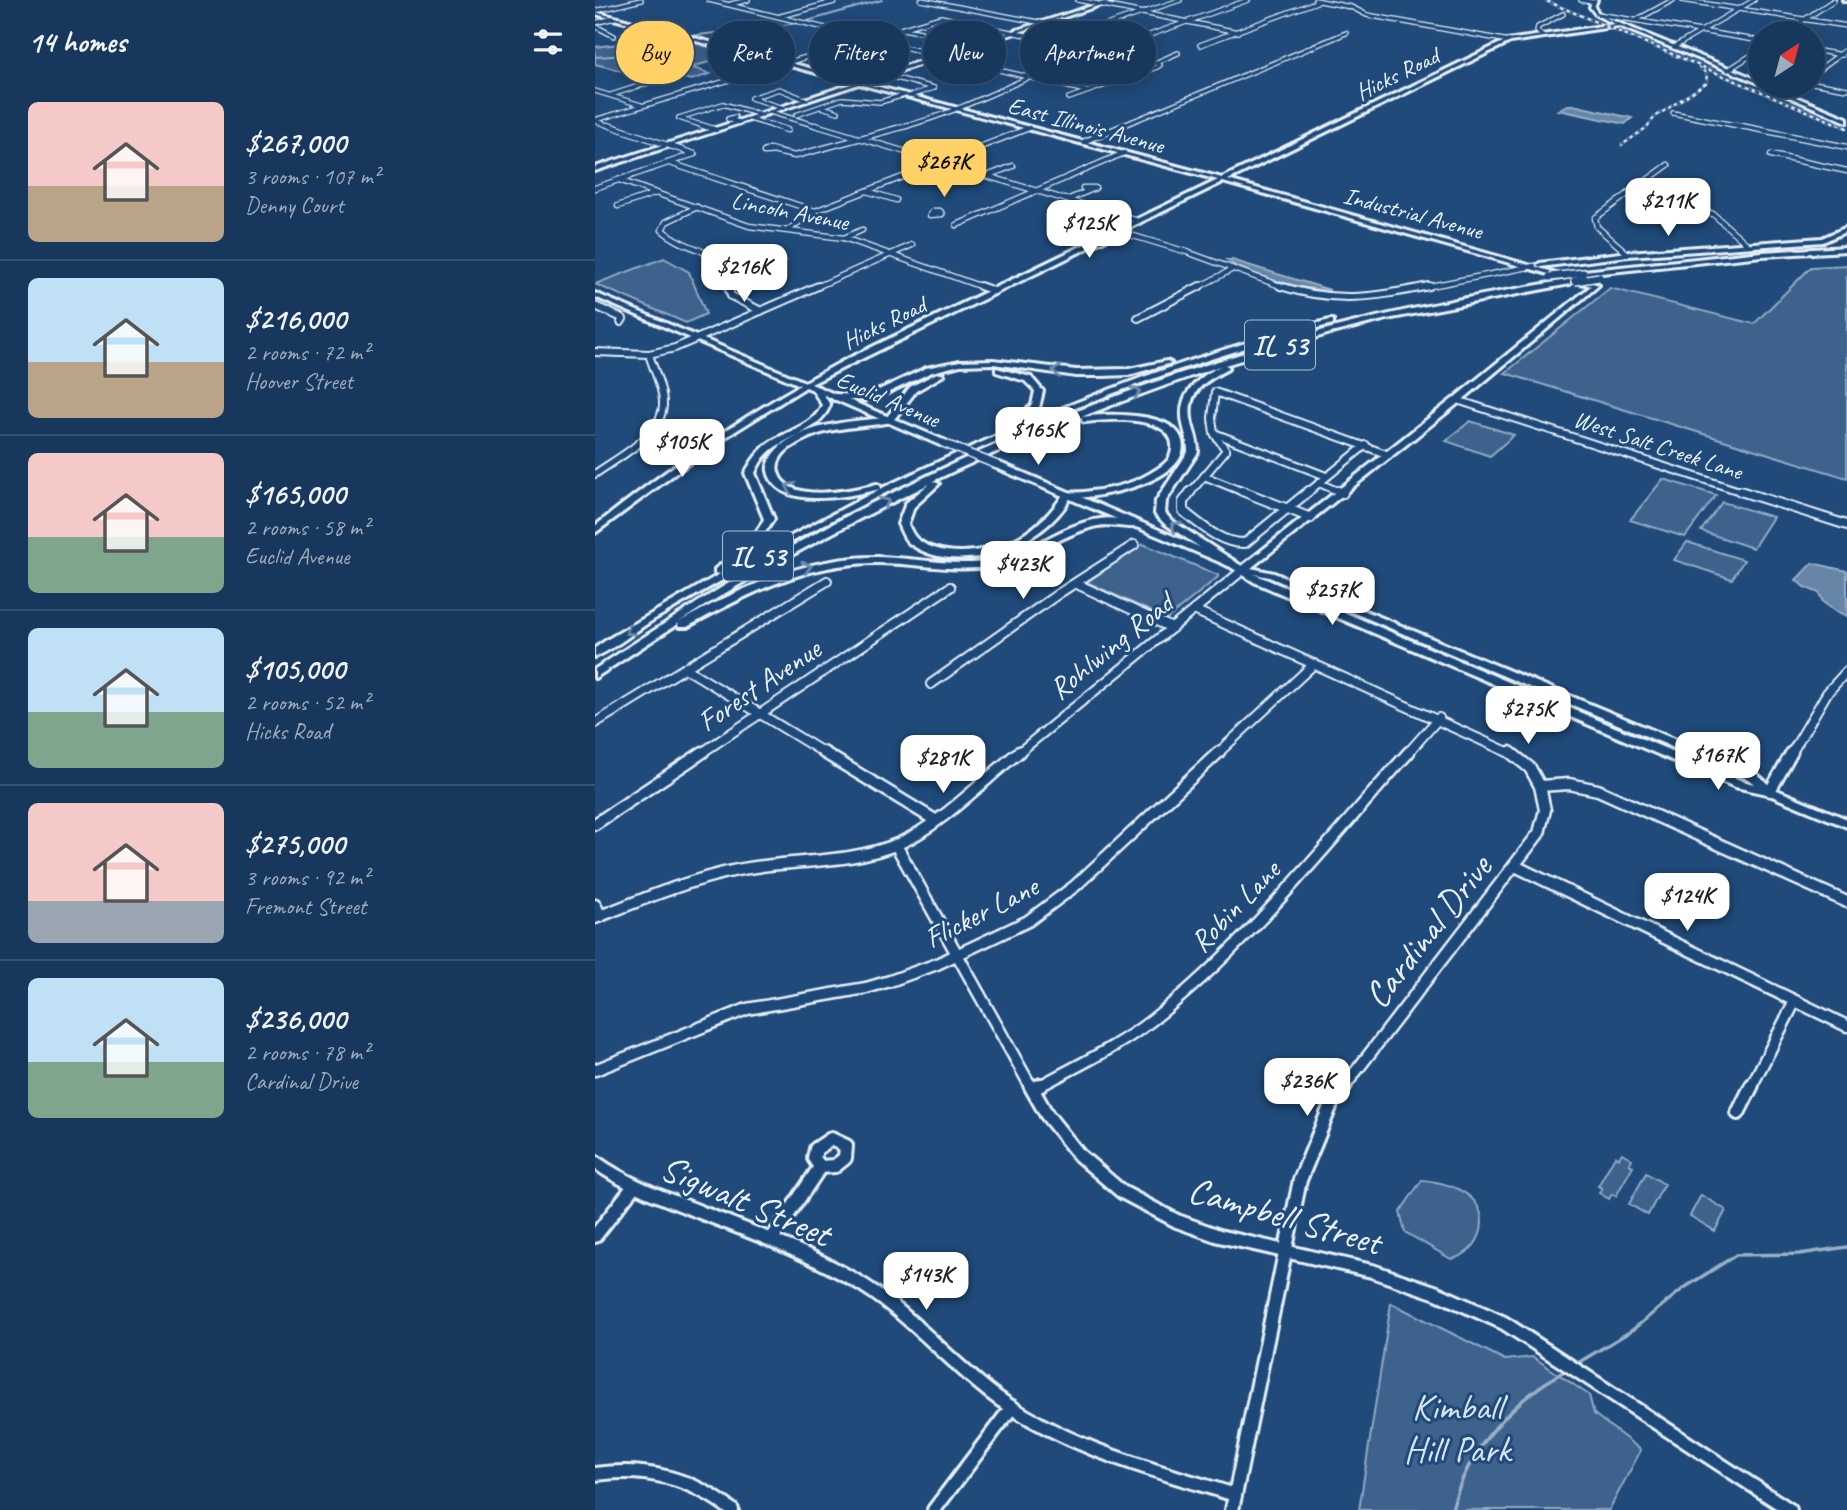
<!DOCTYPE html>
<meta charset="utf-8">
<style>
:root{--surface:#17385c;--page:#244365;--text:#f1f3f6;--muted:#9eacbb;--line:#365272;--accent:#ffd166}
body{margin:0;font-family:Caveat,sans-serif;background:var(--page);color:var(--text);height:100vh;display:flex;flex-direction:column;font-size:26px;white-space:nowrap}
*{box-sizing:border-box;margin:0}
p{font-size:23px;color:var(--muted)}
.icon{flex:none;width:38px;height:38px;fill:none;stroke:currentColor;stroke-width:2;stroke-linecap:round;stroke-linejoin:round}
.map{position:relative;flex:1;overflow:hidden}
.panel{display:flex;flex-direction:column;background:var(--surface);width:595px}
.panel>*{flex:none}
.guide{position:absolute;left:21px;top:21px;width:665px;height:63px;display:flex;gap:14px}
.needle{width:46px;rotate:36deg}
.tools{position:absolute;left:1153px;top:21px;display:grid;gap:14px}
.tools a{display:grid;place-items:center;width:77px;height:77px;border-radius:50%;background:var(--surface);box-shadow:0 4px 18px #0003,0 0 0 2px var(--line);font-size:35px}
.price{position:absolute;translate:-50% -60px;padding:0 16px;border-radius:14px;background:#fff;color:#222;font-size:23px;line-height:46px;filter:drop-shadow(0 2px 4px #0008)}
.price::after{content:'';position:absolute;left:50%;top:42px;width:21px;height:16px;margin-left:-10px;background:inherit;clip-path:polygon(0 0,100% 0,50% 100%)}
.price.active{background:var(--accent);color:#111}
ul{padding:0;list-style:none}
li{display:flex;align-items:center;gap:21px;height:175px;padding:0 28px}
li+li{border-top:2px solid var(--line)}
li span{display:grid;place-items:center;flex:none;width:196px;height:140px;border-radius:10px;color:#555}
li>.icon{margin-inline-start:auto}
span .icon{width:84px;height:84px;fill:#fffc;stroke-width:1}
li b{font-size:30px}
h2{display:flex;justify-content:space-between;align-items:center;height:84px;padding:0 28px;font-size:30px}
.tag{padding:0 24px;border-radius:32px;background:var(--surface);box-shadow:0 4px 18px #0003,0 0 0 2px var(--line);font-size:24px;line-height:63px}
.tag.active{background:var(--accent);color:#111}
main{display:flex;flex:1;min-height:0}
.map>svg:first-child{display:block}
.green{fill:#3c628c;stroke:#92aac2;stroke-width:2}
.water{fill:#6685a7;stroke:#9ab0c7;stroke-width:2}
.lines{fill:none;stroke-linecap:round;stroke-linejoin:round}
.stream-far1{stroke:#9ab0c7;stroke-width:2}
.stream{stroke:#9ab0c7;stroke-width:3.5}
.minor-far5-casing{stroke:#e8f1f8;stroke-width:6}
.minor-far4-casing{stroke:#e8f1f8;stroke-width:7}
.minor-far3-casing{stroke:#e8f1f8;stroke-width:10}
.minor-far2-casing{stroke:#e8f1f8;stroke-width:12}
.minor-far1-casing{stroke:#e8f1f8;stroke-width:15}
.minor-casing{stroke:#e8f1f8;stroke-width:18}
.major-casing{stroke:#e8f1f8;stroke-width:6}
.highway-casing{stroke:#e8f1f8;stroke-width:6}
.minor-far5{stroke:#1f4a7a;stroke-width:3.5}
.minor-far4{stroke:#1f4a7a;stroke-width:4.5}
.minor-far3{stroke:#1f4a7a;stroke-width:6}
.minor-far2{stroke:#1f4a7a;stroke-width:8}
.minor-far1{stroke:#1f4a7a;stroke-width:10}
.minor{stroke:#1f4a7a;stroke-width:12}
.major{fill:#1f4a7a;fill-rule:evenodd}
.highway{fill:#1f4a7a;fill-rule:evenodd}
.rail-casing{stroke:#e8f1f8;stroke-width:2.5}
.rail{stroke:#1f4a7a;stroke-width:2;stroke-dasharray:3.5;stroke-linecap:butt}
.major-bridge-casing{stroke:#e8f1f8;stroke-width:10;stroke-linecap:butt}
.highway-bridge-casing{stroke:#e8f1f8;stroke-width:10;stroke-linecap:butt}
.major-bridge{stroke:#1f4a7a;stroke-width:7}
.highway-bridge{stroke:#1f4a7a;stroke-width:7}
.oneway{stroke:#6f8dac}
.labels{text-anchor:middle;stroke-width:6;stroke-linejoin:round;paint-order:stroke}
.far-street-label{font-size:24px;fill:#e8f1f8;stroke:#1f4a7a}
.shield{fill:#1f4a7a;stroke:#acbfd2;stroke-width:2}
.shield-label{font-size:28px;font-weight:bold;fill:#e8f1f8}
.street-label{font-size:30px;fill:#e8f1f8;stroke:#1f4a7a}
.near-street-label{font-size:37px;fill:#e8f1f8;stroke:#1f4a7a}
.near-park-label{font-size:37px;fill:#d7e3ed;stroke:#1f4a7a}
</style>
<main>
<section class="panel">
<h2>14 homes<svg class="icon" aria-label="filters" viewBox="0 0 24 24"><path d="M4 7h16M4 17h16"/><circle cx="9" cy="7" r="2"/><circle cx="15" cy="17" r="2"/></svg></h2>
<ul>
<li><span style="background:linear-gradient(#f6c9c9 60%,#b9a48a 0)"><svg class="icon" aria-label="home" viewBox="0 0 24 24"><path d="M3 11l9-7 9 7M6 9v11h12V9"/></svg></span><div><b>$267,000</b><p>3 rooms · 107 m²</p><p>Denny Court</p></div></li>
<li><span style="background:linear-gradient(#bfe0f5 60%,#b9a48a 0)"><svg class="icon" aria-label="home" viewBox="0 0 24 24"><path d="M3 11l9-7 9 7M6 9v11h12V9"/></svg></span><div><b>$216,000</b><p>2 rooms · 72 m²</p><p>Hoover Street</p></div></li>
<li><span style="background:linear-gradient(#f6c9c9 60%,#7fa58c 0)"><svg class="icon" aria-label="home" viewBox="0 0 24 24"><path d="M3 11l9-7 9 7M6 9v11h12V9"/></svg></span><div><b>$165,000</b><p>2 rooms · 58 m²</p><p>Euclid Avenue</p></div></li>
<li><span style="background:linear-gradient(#bfe0f5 60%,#7fa58c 0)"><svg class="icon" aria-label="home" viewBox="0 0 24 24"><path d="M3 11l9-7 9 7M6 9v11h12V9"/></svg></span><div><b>$105,000</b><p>2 rooms · 52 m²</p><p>Hicks Road</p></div></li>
<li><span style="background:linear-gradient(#f6c9c9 70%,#9aa5b1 0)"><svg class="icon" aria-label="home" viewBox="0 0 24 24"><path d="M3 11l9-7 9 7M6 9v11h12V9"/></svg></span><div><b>$275,000</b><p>3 rooms · 92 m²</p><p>Fremont Street</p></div></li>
<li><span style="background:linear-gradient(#bfe0f5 60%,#7fa58c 0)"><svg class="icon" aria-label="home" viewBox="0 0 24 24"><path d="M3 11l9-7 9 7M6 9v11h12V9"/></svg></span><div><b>$236,000</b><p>2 rooms · 78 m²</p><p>Cardinal Drive</p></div></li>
</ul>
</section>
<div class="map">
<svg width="1252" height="1510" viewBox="0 0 1252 1510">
<rect width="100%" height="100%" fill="#1f4a7a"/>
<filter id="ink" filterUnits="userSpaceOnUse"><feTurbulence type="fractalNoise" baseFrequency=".0143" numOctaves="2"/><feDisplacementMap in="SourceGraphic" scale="14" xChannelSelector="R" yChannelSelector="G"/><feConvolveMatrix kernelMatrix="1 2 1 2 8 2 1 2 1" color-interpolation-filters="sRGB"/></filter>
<g filter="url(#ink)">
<g class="green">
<path d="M63,32L141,55L96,67L115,74L96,80L75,74H39L0,64V47L32,43Z"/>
<path d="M69,258L94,272L111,314L91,323L0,284Z"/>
<path d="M1252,265V478L910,373L1015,288L1159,324L1216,267Z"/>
<path d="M875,421L919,435L895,456L851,441Z"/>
<path d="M1068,479L1121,495L1090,537L1035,520Z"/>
<path d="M1127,502L1178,517L1158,548L1106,531Z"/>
<path d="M1092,542L1149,560L1137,579L1079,560Z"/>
<path d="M548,544L623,575V577L572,619L492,582Z"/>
<path d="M1027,1153L1037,1159L1034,1164L1038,1166L1021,1196L1017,1194L1014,1199L1004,1193L1007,1188L1003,1186L1020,1156L1024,1158Z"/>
<path d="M1051,1173L1069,1184L1053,1215L1034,1204Z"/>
<path d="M827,1180C844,1182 860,1185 874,1196C899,1216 885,1254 856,1259L810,1232L805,1212Z"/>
<path d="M1106,1195L1131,1210L1120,1231L1095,1216Z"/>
<path d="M796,1303L910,1360L938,1357L994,1395L999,1414L1046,1450L1014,1510H764Z"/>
</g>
<g class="water">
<path d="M972,105H978L1037,118L1030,124L963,110Z"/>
<path d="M632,260H637L735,290C709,290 653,276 632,260Z"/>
<path d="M1217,563L1252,571V616L1240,611L1228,602L1224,593L1209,587L1201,580Z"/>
</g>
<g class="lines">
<g class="stream-far1">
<path d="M209,22L287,0"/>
<path d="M95,36L205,23"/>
<path d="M0,57L34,55L87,39"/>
</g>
<g class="stream">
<path d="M981,1364L1036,1331L1089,1288L1141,1255L1204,1254L1252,1247"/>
<path d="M857,1510C872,1448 919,1399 973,1369"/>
</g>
<defs>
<g id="minor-far5">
<path d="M114,0L491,91"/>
<path d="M326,0L448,23"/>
<path d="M483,0L643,32"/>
<path d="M720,0L756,7L772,15L914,41"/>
<path d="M986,0L997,2"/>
<path d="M1087,0L1252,26"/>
<path d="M136,4L153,0"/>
<path d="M0,11L46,0"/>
<path d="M1002,14L1166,41"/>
<path d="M186,16L239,2L230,0"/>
<path d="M1043,19L1078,0"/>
<path d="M0,23L19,18"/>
<path d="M0,26L19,36"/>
<path d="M307,29L326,32"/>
<path d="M1189,33L1239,0"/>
<path d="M946,35L942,31L943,27L968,14"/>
<path d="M464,41L585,0"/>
<path d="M605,45L724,1"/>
<path d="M1079,47L1159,0"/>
<path d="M1218,50L1247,55"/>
<path d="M510,51L653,0"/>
<path d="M283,65L306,69"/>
<path d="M139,67L159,72"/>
<path d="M1133,70L1166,49"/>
<path d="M367,74L369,70L383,65"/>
<path d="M1218,74L1252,49"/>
<path d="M290,75L339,88L314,96"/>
<path d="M1218,83L1252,89"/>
<path d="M0,91L46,105"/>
<path d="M1191,94L1203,86"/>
<path d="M16,95L53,83"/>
<path d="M474,98L562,67L565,65L560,63L583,53"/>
<path d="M227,107L243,112"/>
<path d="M188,108L156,98L184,89L212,100"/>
<path d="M175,112L226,127"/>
<path d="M1078,113L1149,127"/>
<path d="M201,115L247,99L285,102L309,95"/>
<path d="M140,117L133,119L144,122"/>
<path d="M84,118L128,104L167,115"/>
<path d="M84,118L112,127"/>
<path d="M155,119L182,127"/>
<path d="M0,120L346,17L560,63"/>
<path d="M0,121L18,127"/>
<path d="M308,127C375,109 434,74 499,50"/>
<path d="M524,127L751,33"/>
</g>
<g id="minor-far4">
<path d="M13,125L99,154"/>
<path d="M106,125L121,130"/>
<path d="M176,125L192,130"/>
<path d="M220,125L543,221"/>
<path d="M1141,125L1252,147"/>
<path d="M488,142L529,125"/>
<path d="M175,149L182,151L169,152Z"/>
<path d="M181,152L200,156L314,125"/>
<path d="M1176,155L1252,171"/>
<path d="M75,163L220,211"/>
<path d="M392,176L418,166"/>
<path d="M24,180L154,226L249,238L390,288"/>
<path d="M0,188L99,154"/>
<path d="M272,191L301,200"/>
<path d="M1034,192L1118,214L1153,245"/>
<path d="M472,200L500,188H488L491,190"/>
<path d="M23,206L61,193"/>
<path d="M102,207L71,222L67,230C97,256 122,241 134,288"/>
<path d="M338,211H345L347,214L335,215Z"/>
<path d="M362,225L529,153"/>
<path d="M474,229L513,212"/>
<path d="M193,230L220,211L434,128"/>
<path d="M522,231L592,252L691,288"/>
<path d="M249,238L267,230"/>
<path d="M1033,254L1002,227L1000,218L1073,165"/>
<path d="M131,272L188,261"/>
<path d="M219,288L317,245"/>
<path d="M602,288L636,270"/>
<path d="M825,288L939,266"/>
</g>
<g id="minor-far3">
<path d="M133,286L136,296L166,311"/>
<path d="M385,286L399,291"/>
<path d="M685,286C742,304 778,297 834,286"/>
<path d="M0,306L25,317L28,319L26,322"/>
<path d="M543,318L605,286"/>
<path d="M0,352L54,354L80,348L223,286"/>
<path d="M862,400L1151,493"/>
<path d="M0,474C23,457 70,435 68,401C67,385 58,369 54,354"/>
<path d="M609,476L651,493"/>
<path d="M731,476L619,433L617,418L620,392L794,455"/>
<path d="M724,483L747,493"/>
<path d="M595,493L631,450L620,435"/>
<path d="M712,493L771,445"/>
</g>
<g id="minor-far2">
<path d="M596,491L588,502V511C606,525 626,544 650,543L714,491"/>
<path d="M647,491L716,518"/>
<path d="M743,491L748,493"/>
<path d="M1145,491L1252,525"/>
<path d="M482,584L577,628"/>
<path d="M599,610L917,754"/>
<path d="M90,668L231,754"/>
<path d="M336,684L463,594L539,545"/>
<path d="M0,723L232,581"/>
<path d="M105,754L355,587"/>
<path d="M422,754L648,570"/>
<path d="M622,754L719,664"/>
<path d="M812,754L844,718"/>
<path d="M1196,754L1232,693L1252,671"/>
</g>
<g id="minor-far1">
<path d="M228,752L340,820"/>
<path d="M915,752L935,768L945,786L974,784L1003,790L1252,902"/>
<path d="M1175,791L1197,752"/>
<path d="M0,824L108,752"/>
<path d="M301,845L436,1087"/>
<path d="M920,866L1252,1026"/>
<path d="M0,905L6,916"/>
<path d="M0,918C46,900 93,880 142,870C195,859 254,865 305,843C344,826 390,779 424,752"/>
<path d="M0,1070L152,1009L271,988L295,981L342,964L433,921L480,886L624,752"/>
<path d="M443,1087C481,1066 523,1047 557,1020C654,944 732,843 814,752"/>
<path d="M749,1087L944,833L950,810L945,786"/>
<path d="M1156,1087L1199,1003"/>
</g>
<g id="minor">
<path d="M435,1085L452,1115L484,1155L527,1192L582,1221L624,1236L777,1271L842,1293L909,1323L1195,1510"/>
<path d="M438,1089L446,1085"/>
<path d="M1143,1113L1157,1085"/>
<path d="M236,1139L251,1146L250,1158L240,1166L225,1167L219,1158L221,1149Z"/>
<path d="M0,1162C32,1185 69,1198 105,1212C156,1232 209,1251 256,1278C310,1308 348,1356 396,1393C467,1447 556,1469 640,1495"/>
<path d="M0,1236L39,1186"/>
<path d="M176,1240L225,1167"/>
<path d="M0,1474C52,1467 96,1478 137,1510"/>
<path d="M339,1510L417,1407"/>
<path d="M637,1510L705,1180L737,1102L750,1085"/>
</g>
<g id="major">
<path d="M515,0H521L269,83L627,178L912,40L1020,24L1001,15L995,7L998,0H1002L999,7L1003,13L1014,19L1166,81V84L1024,26L915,42L633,180L1004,285L865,402L656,568L679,573L1161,773L1177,788L1252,819V827L1172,794L1140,787L659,582L634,566L399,467V463H405L640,562L647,566L859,398L996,286L628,182L252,366L216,384L351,441V445H345L211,387L123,442L0,533V526C65,474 133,426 205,385L0,297V293L210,382L246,362L623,180L264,84L0,171V167L259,83L0,14V12L264,81ZM659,574L674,577L1153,779L1159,784L1147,781Z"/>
<path d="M1248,0H1252V1H1249Z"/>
<path d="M1169,86H1174L1252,118V122Z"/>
<path d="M1252,227V231L1228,242L1033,256L945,267L942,265L945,263L1033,252L1227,238Z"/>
</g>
<g id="highway">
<path d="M1252,247V251L1167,256L988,275L984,273L988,271L1167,252Z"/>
<path d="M972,280H975V284L792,319L736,333L630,365L634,367L633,369C608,382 590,393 597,424C600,434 603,442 603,452L571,501L570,513L576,520L641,562V566H633L570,524L560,514L561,501L593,452C593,442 590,433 588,424C582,395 601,379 625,366C528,400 431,436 338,481L344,484L319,507L313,524C315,529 318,535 321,538C345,559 390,553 417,541C438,531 457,513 469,493C477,492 487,493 496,491C518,489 543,482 562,469C570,464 576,459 577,449C581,414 511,419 490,422L487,421V417C510,413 580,411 587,441C597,481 502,499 475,498C449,547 362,579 314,543C309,539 306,530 303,524L311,503L334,484C249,526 164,570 84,622C147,588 211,556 284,557C323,558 363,568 401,560C438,552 467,524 505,519C517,517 530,520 542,522L546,523V527C530,529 514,522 498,527C463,536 435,560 399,566C360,573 321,563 282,563C211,563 152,594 92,627H84L83,625L84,623L0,678V669C55,633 109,597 166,564C342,461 536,381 733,329C812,308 892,294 972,280Z"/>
<path d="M735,320H738V324C559,368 373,447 211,534C160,562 109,590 58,620C42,630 16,651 0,657V648L13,639L125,574L120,573V569C140,555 158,541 169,519L150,473C157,461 163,451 174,443C191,431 219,426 227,405L217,389L218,387H224L235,405C225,432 191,435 172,454C167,459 163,466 160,473L179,519L162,544L134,569L285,489C257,496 182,512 173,471C171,459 183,447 192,441C221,423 258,421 291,418L315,387L342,373L349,375L321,391L297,422C264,428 228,426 198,446C189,451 180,461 183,472C192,505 258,490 282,484L285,485V489C430,420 580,358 735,320Z"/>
<path d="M398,360L481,370L534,369L572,361L576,363L534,375L507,376H481L398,364L365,365L337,372L277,400H239L235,397L239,394L273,395L331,368L365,361Z"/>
<path d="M401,368L436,377L448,391L444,408L419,428L412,426L437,405L440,391L430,381L401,372Z"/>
</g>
</defs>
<use href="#minor-far5" class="minor-far5-casing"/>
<use href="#minor-far4" class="minor-far4-casing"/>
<use href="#minor-far3" class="minor-far3-casing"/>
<use href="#minor-far2" class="minor-far2-casing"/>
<use href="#minor-far1" class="minor-far1-casing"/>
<use href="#minor" class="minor-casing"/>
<use href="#major" class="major-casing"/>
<use href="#highway" class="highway-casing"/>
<use href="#minor-far5" class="minor-far5"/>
<use href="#minor-far4" class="minor-far4"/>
<use href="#minor-far3" class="minor-far3"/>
<use href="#minor-far2" class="minor-far2"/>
<use href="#minor-far1" class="minor-far1"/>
<use href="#minor" class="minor"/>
<use href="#major" class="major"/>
<use href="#highway" class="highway"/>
<defs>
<g id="rail">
<path d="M949,0L1252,128"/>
<path d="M1027,145L1051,128L1060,117L1111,83L1112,74L1104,67"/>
</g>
</defs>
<use href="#rail" class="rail-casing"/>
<use href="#rail" class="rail"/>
<defs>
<path id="major-bridge" d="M348,443L402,465"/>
<g id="highway-bridge">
<path d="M955,277L988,273"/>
<path d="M980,281L1004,277"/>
</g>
</defs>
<use href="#major-bridge" class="major-bridge-casing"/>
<use href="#highway-bridge" class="highway-bridge-casing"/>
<use href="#major-bridge" class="major-bridge"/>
<use href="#highway-bridge" class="highway-bridge"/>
</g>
<defs><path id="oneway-chevron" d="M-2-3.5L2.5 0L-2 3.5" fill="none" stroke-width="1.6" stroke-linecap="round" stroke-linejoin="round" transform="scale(1.75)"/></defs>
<g class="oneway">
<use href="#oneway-chevron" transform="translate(462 371) rotate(-172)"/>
<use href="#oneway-chevron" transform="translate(541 392) rotate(-21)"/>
<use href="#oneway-chevron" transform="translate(195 487) rotate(-153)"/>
<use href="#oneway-chevron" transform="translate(290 502) rotate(-27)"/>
<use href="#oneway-chevron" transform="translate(580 526) rotate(-146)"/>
<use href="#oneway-chevron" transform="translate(212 567) rotate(-16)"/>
<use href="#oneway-chevron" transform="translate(35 631) rotate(148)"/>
</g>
</g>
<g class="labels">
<g class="far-street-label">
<text transform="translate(802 74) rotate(-26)" y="8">Hicks Road</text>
<text transform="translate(491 125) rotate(15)" y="8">East Illinois Avenue</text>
<text transform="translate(195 211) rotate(11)" y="8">Lincoln Avenue</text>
<text transform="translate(818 213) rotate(15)" y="8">Industrial Avenue</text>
<text transform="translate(289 323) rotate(-26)" y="8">Hicks Road</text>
<text transform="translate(293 399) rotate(23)" y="8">Euclid Avenue</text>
<text transform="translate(1063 445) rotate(18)" y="8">West Salt Creek Lane</text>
</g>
<g class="shield">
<rect x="650" y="320.5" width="70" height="49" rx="5"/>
<rect x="128" y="531.5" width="70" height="49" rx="5"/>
</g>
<g class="shield-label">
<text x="685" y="355">IL 53</text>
<text x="163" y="566">IL 53</text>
</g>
<g class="street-label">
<text transform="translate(516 646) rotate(-39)" y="10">Rohlwing Road</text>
<text transform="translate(164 685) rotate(-34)" y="10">Forest Avenue</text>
<text transform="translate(640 906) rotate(-46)" y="10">Robin Lane</text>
<text transform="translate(386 912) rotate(-27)" y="10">Flicker Lane</text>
</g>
<g class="near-street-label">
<text transform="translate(832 931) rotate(-52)" y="13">Cardinal Drive</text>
<text transform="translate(151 1200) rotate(23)" y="13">Sigwalt Street</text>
<text transform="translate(690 1215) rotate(16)" y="13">Campbell Street</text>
</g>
<g class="near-park-label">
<text x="862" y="1419">Kimball<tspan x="862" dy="43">Hill Park</tspan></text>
</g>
</g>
</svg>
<div class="tools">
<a><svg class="needle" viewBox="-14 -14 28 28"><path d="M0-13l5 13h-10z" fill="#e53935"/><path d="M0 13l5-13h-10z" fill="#9eacbb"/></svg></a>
</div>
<b class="price active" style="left:349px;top:199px">$267K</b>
<b class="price" style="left:1073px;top:238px">$211K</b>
<b class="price" style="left:494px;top:260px">$125K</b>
<b class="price" style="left:149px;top:304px">$216K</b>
<b class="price" style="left:443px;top:467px">$165K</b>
<b class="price" style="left:87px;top:479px">$105K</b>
<b class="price" style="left:428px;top:601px">$423K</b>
<b class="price" style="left:737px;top:627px">$257K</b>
<b class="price" style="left:933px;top:746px">$275K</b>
<b class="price" style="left:1123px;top:792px">$167K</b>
<b class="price" style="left:348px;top:795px">$281K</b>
<b class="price" style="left:1092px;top:933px">$124K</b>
<b class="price" style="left:712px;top:1118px">$236K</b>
<b class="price" style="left:331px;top:1312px">$143K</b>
<div class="guide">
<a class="tag active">Buy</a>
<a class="tag">Rent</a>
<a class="tag">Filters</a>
<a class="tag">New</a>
<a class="tag">Apartment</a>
</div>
</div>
</main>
